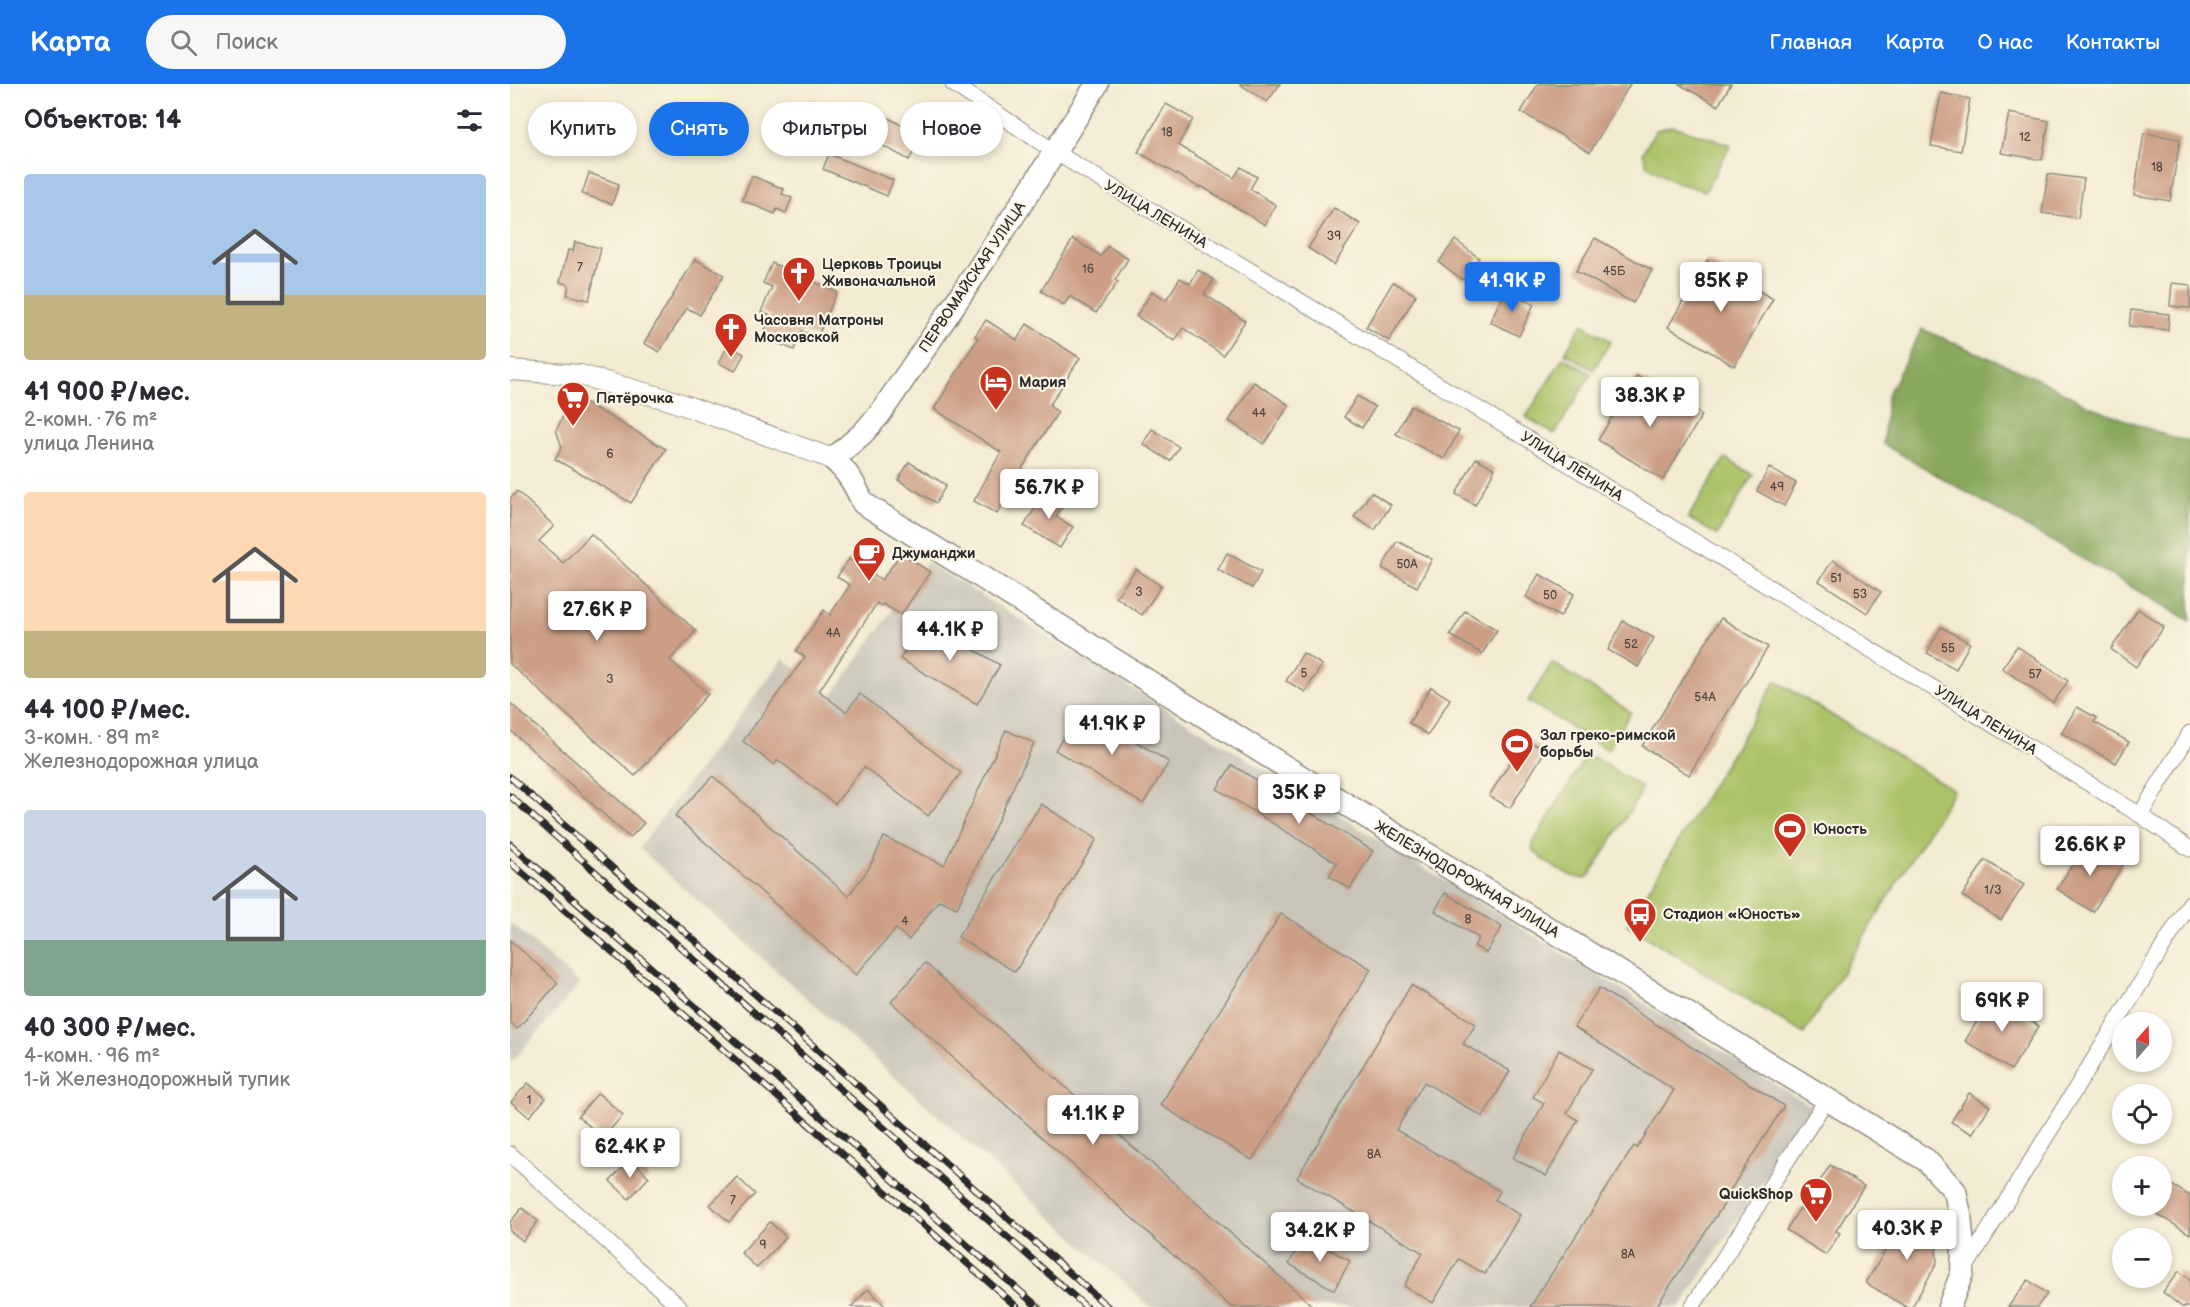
<!DOCTYPE html>
<html lang="ru">
<meta charset="utf-8">
<style>
:root{--surface:#fff;--page:#f7f7f7;--text:#2b2b33;--muted:#7c7c81;--accent:#1a73e8}
body{margin:0;font-family:"Balsamiq Sans",sans-serif;background:var(--page);color:var(--text);height:100vh;display:flex;flex-direction:column;font-size:22px;white-space:nowrap}
*{box-sizing:border-box;margin:0}
p{font-size:20px;color:var(--muted)}
.icon{flex:none;width:33px;height:33px;fill:none;stroke:currentColor;stroke-width:2;stroke-linecap:round;stroke-linejoin:round}
.map{position:relative;flex:1;overflow:hidden}
.panel{display:flex;flex-direction:column;background:var(--surface);width:510px}
.panel>*{flex:none}
.hud{position:absolute;left:18px;top:18px;width:570px;height:54px;display:flex;gap:12px}
.needle{width:39px;rotate:20deg}
.controls{position:absolute;left:1602px;top:928px;display:grid;gap:12px}
.controls a{display:grid;place-items:center;width:60px;height:60px;border-radius:50%;background:var(--surface);box-shadow:0 3px 9px #0003;font-size:30px}
.price{position:absolute;translate:-50% -51px;padding:0 14px;border-radius:6px;background:#fff;color:#222;font-size:20px;line-height:39px;filter:drop-shadow(0 2px 3px #0008)}
.price::after{content:'';position:absolute;left:50%;top:36px;width:18px;height:14px;margin-left:-9px;background:inherit;clip-path:polygon(0 0,100% 0,50% 100%)}
.price.current{background:var(--accent);color:#fff}
ul{padding:0;list-style:none}
li{display:grid;align-content:center;gap:12px;height:318px;padding:0 24px}
li span{display:grid;place-items:center;height:186px;border-radius:6px;color:#555}
li>.icon{margin-inline-start:auto}
span .icon{width:108px;height:108px;fill:#fffc;stroke-width:1}
li b{font-size:26px}
h2{display:flex;justify-content:space-between;align-items:center;height:72px;padding:0 24px;font-size:26px}
.tag{padding:0 21px;border-radius:27px;background:var(--surface);box-shadow:0 3px 9px #0003;font-size:21px;line-height:54px}
.tag.current{background:var(--accent);color:#fff}
header{display:flex;align-items:center;gap:36px;box-sizing:border-box;height:84px;padding:0 30px;background:var(--accent);color:#fff}
header strong{font-size:28px}
nav{display:flex;gap:33px;margin-inline-start:auto;font-size:21px}
.search{width:420px;height:54px;background:var(--page);display:flex;align-items:center;gap:15px;box-sizing:border-box;padding:0 21px;border-radius:33px;color:var(--muted);font-size:22px}
main{display:flex;flex:1;min-height:0}
.map>svg:first-child{display:block}
.industrial{fill:#c8c4b8}
.green{fill:#abc268;stroke:#6b764a;stroke-width:1.5}
.forest{fill:#88a85c;stroke:#5a6a44;stroke-width:1.5}
.building{fill:#cc9f85}
.lines{fill:none;stroke-linecap:round;stroke-linejoin:round}
.minor-casing{stroke:#8f8b7e;stroke-width:17}
.tertiary-casing{stroke:#8f8b7e;stroke-width:22}
.secondary-casing{stroke:#8f8b7e;stroke-width:25}
.minor{stroke:#fff;stroke-width:15}
.tertiary{stroke:#fff;stroke-width:20}
.secondary{stroke:#fff;stroke-width:22}
.rail-casing{stroke:#2b2b2b;stroke-width:7}
.rail{stroke:#fcf5e5;stroke-width:4.5;stroke-dasharray:14;stroke-linecap:butt}
.labels{text-anchor:middle;stroke-width:4.5;stroke-linejoin:round;paint-order:stroke}
.number-label{font-size:12px;fill:#534842}
.street-label{font-size:15px;fill:#2b2b2b;stroke:#fcf5e5}
.poi-label{font-size:15px;font-weight:bold;fill:#2b2b2b;stroke:#fcf5e5;text-anchor:start}
</style>
<header>
<strong>Карта</strong>
<div class="search"><svg class="icon" aria-label="search" viewBox="0 0 24 24"><circle cx="10" cy="10" r="6"/><path d="M15 15l6 6"/></svg>Поиск</div>
<nav><a>Главная</a><a>Карта</a><a>О нас</a><a>Контакты</a></nav>
</header>
<main>
<section class="panel">
<h2>Объектов: 14<svg class="icon" aria-label="filters" viewBox="0 0 24 24"><path d="M4 7h16M4 17h16"/><circle cx="9" cy="7" r="2"/><circle cx="15" cy="17" r="2"/></svg></h2>
<ul>
<li><span style="background:linear-gradient(#a9c7e8 65%,#c2b280 0)"><svg class="icon" aria-label="home" viewBox="0 0 24 24"><path d="M3 11l9-7 9 7M6 9v11h12V9"/></svg></span><div><b>41 900 ₽/мес.</b><p>2-комн. · 76 m²</p><p>улица Ленина</p></div></li>
<li><span style="background:linear-gradient(#ffd9b3 75%,#c2b280 0)"><svg class="icon" aria-label="home" viewBox="0 0 24 24"><path d="M3 11l9-7 9 7M6 9v11h12V9"/></svg></span><div><b>44 100 ₽/мес.</b><p>3-комн. · 89 m²</p><p>Железнодорожная улица</p></div></li>
<li><span style="background:linear-gradient(#c9d6e8 70%,#7fa58c 0)"><svg class="icon" aria-label="home" viewBox="0 0 24 24"><path d="M3 11l9-7 9 7M6 9v11h12V9"/></svg></span><div><b>40 300 ₽/мес.</b><p>4-комн. · 96 m²</p><p>1-й Железнодорожный тупик</p></div></li>
</ul>
</section>
<div class="map">
<svg width="1680" height="1223" viewBox="0 0 1680 1223">
<rect width="100%" height="100%" fill="#fcf5e5"/>
<filter id="ink" filterUnits="userSpaceOnUse"><feTurbulence type="fractalNoise" baseFrequency=".0167" numOctaves="2"/><feDisplacementMap in="SourceGraphic" scale="12" xChannelSelector="R" yChannelSelector="G"/><feConvolveMatrix kernelMatrix="1 2 1 2 8 2 1 2 1" color-interpolation-filters="sRGB"/></filter>
<filter id="wash" filterUnits="userSpaceOnUse"><feTurbulence type="fractalNoise" baseFrequency=".008" numOctaves="4" result="noise"/><feDisplacementMap in="SourceGraphic" scale="24" xChannelSelector="R" yChannelSelector="G"/><feGaussianBlur stdDeviation="1.35" result="paint"/><feColorMatrix in="noise" values="0 0 0 0 0 0 0 0 0 0 0 0 0 0 0 0 0 1.4 0 .05"/><feComposite in="paint" operator="in"/></filter>
<g filter="url(#wash)">
<rect width="100%" height="100%" fill="#f3ebd2"/>
<g class="industrial">
<path d="M417,478L1302,1023L1170,1223H641L129,764L273,575L322,611Z"/>
<path d="M0,839L70,900L0,980Z"/>
</g>
<g class="green">
<path d="M1163,42L1221,61L1195,107L1164,98L1137,82L1133,68L1146,46Z"/>
<path d="M1072,240L1101,257L1083,286L1055,269Z"/>
<path d="M1053,273L1081,290L1045,350L1016,333Z"/>
<path d="M1215,374L1243,391L1207,451L1178,434Z"/>
<path d="M1042,579L1121,628L1098,666L1018,617Z"/>
<path d="M1266,597L1444,706L1294,950L1117,841Z"/>
<path d="M1079,672L1087,675L1131,703L1129,712L1080,791L1074,795C1057,793 1034,778 1022,765L1024,757L1073,677Z"/>
</g>
<path class="forest" d="M1412,245L1526,294L1577,321L1663,354L1680,357V537L1373,360L1377,312Z"/>
<g id="blocks">
<g class="building">
<path d="M730,0H770L757,18Z"/>
<path d="M1028,0H1120L1080,68L1011,28Z"/>
<path d="M1169,0H1221L1208,22Z"/>
<path d="M1431,9L1460,15L1451,67L1421,62Z"/>
<path d="M304,16L329,33L318,51L292,34Z"/>
<path d="M656,20L683,35L668,61L724,94L731,83L747,93L740,105L766,121L755,141L691,102L690,104L628,68Z"/>
<path d="M198,21L222,31L206,67L182,57Z"/>
<path d="M440,28L476,50L466,67L430,45Z"/>
<path d="M370,29L412,53L399,76L357,53Z"/>
<path d="M1499,29L1539,37L1532,76L1491,69Z"/>
<path d="M1634,49L1670,55L1660,117L1624,111Z"/>
<path d="M319,70L383,96L377,112L313,85Z"/>
<path d="M79,89L109,100L102,120L72,110Z"/>
<path d="M1538,90L1574,95L1568,134L1532,129Z"/>
<path d="M242,92L274,105L272,110L282,114L276,129L267,125L265,130L232,116Z"/>
<path d="M824,124L850,140L824,181L798,164Z"/>
<path d="M1085,154L1142,186L1123,219L1066,187Z"/>
<path d="M563,155L591,172L598,162L618,175L605,196L608,198L586,229L560,212L554,221L531,207Z"/>
<path d="M945,156L969,174L953,196L929,178Z"/>
<path d="M65,158L91,164L79,216L57,211L59,201L50,198L58,166L63,167Z"/>
<path d="M185,175L214,191L190,231L177,224L149,268L134,259Z"/>
<path d="M1197,176L1263,215L1224,282L1158,243Z"/>
<path d="M262,179L327,208L307,254L292,247L284,266L252,252L261,232L251,228L262,203L253,199Z"/>
<path d="M688,186L704,196L694,210L735,237L713,271L673,244L665,257L626,232L642,207L656,216L670,194L680,200Z"/>
<path d="M883,198L906,211L879,257L856,243Z"/>
<path d="M1662,199L1680,201V224L1660,222Z"/>
<path d="M995,206L1024,220L1009,252L980,238Z"/>
<path d="M1621,226L1659,230L1658,246L1619,242Z"/>
<path d="M476,236L507,256L517,240L570,274L539,322L548,328L506,394L487,430L464,417L491,368L424,325L468,254L465,252Z"/>
<path d="M218,261L234,270L225,287L209,279Z"/>
<path d="M1127,292L1192,331L1153,396L1088,356Z"/>
<path d="M744,298L779,321L754,360L719,337Z"/>
<path d="M847,312L865,323L852,344L834,333Z"/>
<path d="M76,319L156,365L121,419L45,375L52,363L46,346L58,323Z"/>
<path d="M901,322L949,347L934,375L886,350Z"/>
<path d="M642,345L669,363L660,377L633,360Z"/>
<path d="M966,374L985,385L965,421L946,410Z"/>
<path d="M399,378L436,401L426,419L388,396Z"/>
<path d="M1259,384L1286,399L1274,422L1247,407Z"/>
<path d="M537,405L556,417L546,433L563,443L550,464L514,442Z"/>
<path d="M7,407L44,442L29,457L53,479L81,450L186,547L160,576L198,610L125,692L0,580V415Z"/>
<path d="M861,408L881,421L865,446L844,433Z"/>
<path d="M887,457L922,475L907,503L872,484Z"/>
<path d="M391,469L420,488L391,531L373,520L371,522L367,519L309,607L336,628L350,610L451,689L418,732L354,683L325,720L268,676L264,681L233,657L295,573L286,567L314,526L320,531L340,501L327,493L339,475L372,496Z"/>
<path d="M717,469L751,488L742,504L708,486Z"/>
<path d="M1323,476L1371,508L1357,529L1309,497Z"/>
<path d="M626,485L651,502L632,531L606,513Z"/>
<path d="M1029,490L1064,510L1050,533L1016,513Z"/>
<path d="M1628,525L1654,543L1626,583L1601,565Z"/>
<path d="M955,527L987,546L972,570L940,551Z"/>
<path d="M1211,534L1258,563L1179,691L1132,662Z"/>
<path d="M413,536L490,581L467,620L390,575Z"/>
<path d="M1113,537L1144,554L1128,583L1098,566Z"/>
<path d="M1431,543L1460,559L1446,585L1417,569Z"/>
<path d="M1507,562L1558,597L1543,619L1492,584Z"/>
<path d="M793,569L812,581L795,608L776,597Z"/>
<path d="M921,603L940,615L918,651L899,639Z"/>
<path d="M0,619L134,739L120,754L0,646Z"/>
<path d="M1567,623L1587,634L1584,638L1619,658L1606,679L1551,649Z"/>
<path d="M572,624L659,678L633,720L545,666Z"/>
<path d="M496,646L524,659L447,824L429,816L399,856L386,845L346,891L165,732L203,692L338,812L359,784L374,753L434,781Z"/>
<path d="M1015,654L1035,667L1000,724L979,712Z"/>
<path d="M722,681L863,767L840,805L819,792L827,779L707,705Z"/>
<path d="M531,720L587,755L505,888L448,853Z"/>
<path d="M1576,759L1613,781L1583,828L1547,805Z"/>
<path d="M1475,776L1514,801L1491,836L1452,812Z"/>
<path d="M935,809L992,843L976,869L964,862L969,854L925,827Z"/>
<path d="M771,830L861,885L742,1076L650,1021Z"/>
<path d="M0,856L48,899L7,945L0,938Z"/>
<path d="M415,879L778,1200L804,1223H721L381,918Z"/>
<path d="M901,901L966,940L953,960L1000,987L973,1033L914,998L886,1046L990,1107L985,1116L1010,1131L975,1190L949,1175L923,1219L894,1202L913,1169L787,1094Z"/>
<path d="M1089,904L1274,1022L1214,1116L1216,1117L1146,1223H1020L1124,1062L1127,1064L1164,1006L1064,943Z"/>
<path d="M1482,913L1529,942L1501,986L1455,957Z"/>
<path d="M1049,966L1082,985L1057,1029L1068,1036L1036,1092L1003,1074L1034,1019L1023,1013Z"/>
<path d="M18,999L36,1014L19,1033L1,1018Z"/>
<path d="M88,1009L113,1031L93,1054L68,1032Z"/>
<path d="M1459,1009L1480,1022L1462,1050L1441,1038Z"/>
<path d="M121,1075L139,1093L119,1115L100,1097Z"/>
<path d="M1320,1081L1354,1102L1326,1147L1330,1149L1316,1171L1276,1146L1290,1124L1292,1126Z"/>
<path d="M227,1093L245,1110L219,1138L200,1121Z"/>
<path d="M1652,1095L1680,1112V1150L1633,1122H1652Z"/>
<path d="M12,1124L28,1137L13,1157L0,1147V1138Z"/>
<path d="M1405,1128L1422,1137L1425,1144L1427,1179L1402,1223H1396L1356,1199L1394,1135L1400,1136Z"/>
<path d="M260,1138L276,1153L247,1184L231,1169Z"/>
<path d="M795,1152L840,1177L824,1206L779,1180Z"/>
<path d="M1669,1187L1680,1196V1223H1672L1653,1208Z"/>
<path d="M1518,1196L1537,1210L1527,1223H1498Z"/>
<path d="M358,1205L376,1223H341Z"/>
</g>
</g>
</g>
<g filter="url(#ink)">
<use href="#blocks" fill-opacity="0" stroke="#8f8b7e" stroke-width="1.5"/>
<g class="lines">
<defs>
<g id="minor">
<path d="M443,0L545,68L1013,352L1630,731L1680,765"/>
<path d="M1630,731L1680,649"/>
<path d="M0,1070L170,1223"/>
<path d="M1454,1186L1680,819"/>
<path d="M1182,1223L1317,1015"/>
</g>
<path id="tertiary" d="M0,286L70,291L160,316L323,375"/>
<path id="secondary" d="M587,0C518,113 444,222 369,331L353,349L323,375C338,388 345,401 353,419L798,697L1416,1076L1445,1107L1450,1131L1453,1163L1452,1189L1439,1223"/>
</defs>
<use href="#minor" class="minor-casing"/>
<use href="#tertiary" class="tertiary-casing"/>
<use href="#secondary" class="secondary-casing"/>
<use href="#minor" class="minor"/>
<use href="#tertiary" class="tertiary"/>
<use href="#secondary" class="secondary"/>
<defs>
<g id="rail">
<path d="M0,693L598,1223"/>
<path d="M0,712L576,1223"/>
<path d="M0,760L528,1223"/>
<path d="M0,778L507,1223"/>
</g>
</defs>
<use href="#rail" class="rail-casing"/>
<use href="#rail" class="rail"/>
</g>
</g>
<defs>
<symbol id="church-pin" viewBox="-11 -11 22 30"><path d="M0 17L-7.5 6A9.5 9.5 0 1 1 7.5 6Z" fill="#c8321e" stroke="#fcf5e5"/><path d="M-1.2-6h2.4v3.5h3.3v2.4h-3.3V6h-2.4V-.1h-3.3v-2.4h3.3Z" fill="#fff"/></symbol>
<symbol id="hotel-pin" viewBox="-11 -11 22 30"><path d="M0 17L-7.5 6A9.5 9.5 0 1 1 7.5 6Z" fill="#c8321e" stroke="#fcf5e5"/><path d="M-6-4.5h1.5V1H6V5H4.5V3h-9V5H-6ZM-4 0a1.8 1.8 0 1 1 3.6 0ZM.5 0V-2.5h3Q6-2.5 6 0Z" fill="#fff"/></symbol>
<symbol id="supermarket-pin" viewBox="-11 -11 22 30"><path d="M0 17L-7.5 6A9.5 9.5 0 1 1 7.5 6Z" fill="#c8321e" stroke="#fcf5e5"/><path d="M-6-5.5h2.5l.6 2H6L4.5 2H-2.5L-4.4-4H-6ZM-1.5 3.2a1.3 1.3 0 1 0 .1 0ZM3 3.2a1.3 1.3 0 1 0 .1 0Z" fill="#fff"/></symbol>
<symbol id="cafe-pin" viewBox="-11 -11 22 30"><path d="M0 17L-7.5 6A9.5 9.5 0 1 1 7.5 6Z" fill="#c8321e" stroke="#fcf5e5"/><path d="M-5.5-4.5H6V0H3Q3 3.5 0 3.5H-2.5Q-5.5 3.5-5.5 0ZM3-3.2v2h1.7v-2ZM-6 4.5H4V6H-6Z" fill="#fff"/></symbol>
<symbol id="stadium-pin" viewBox="-11 -11 22 30"><path d="M0 17L-7.5 6A9.5 9.5 0 1 1 7.5 6Z" fill="#c8321e" stroke="#fcf5e5"/><path d="M0-5a6.5 5 0 1 0 0 10a6.5 5 0 1 0 0-10ZM-3.5-1.8h7v3.6h-7Z" fill="#fff"/></symbol>
<symbol id="bus-pin" viewBox="-11 -11 22 30"><path d="M0 17L-7.5 6A9.5 9.5 0 1 1 7.5 6Z" fill="#c8321e" stroke="#fcf5e5"/><path d="M-5-6H5V4H4V6H2V4H-2V6H-4V4H-5ZM-3.5-4V0h7V-4ZM-3.5 1.2v1.5H-2V1.2ZM2 1.2v1.5H3.5V1.2Z" fill="#fff"/></symbol>
</defs>
<g fill-rule="evenodd">
<use href="#church-pin" x="270" y="170" width="38" height="52"/>
<use href="#church-pin" x="202" y="226" width="38" height="52"/>
<use href="#hotel-pin" x="467" y="279" width="38" height="52"/>
<use href="#supermarket-pin" x="44" y="295" width="38" height="52"/>
<use href="#cafe-pin" x="340" y="450" width="38" height="52"/>
<use href="#stadium-pin" x="988" y="641" width="38" height="52"/>
<use href="#stadium-pin" x="1261" y="726" width="38" height="52"/>
<use href="#bus-pin" x="1111" y="811" width="38" height="52"/>
<use href="#supermarket-pin" x="1287" y="1091" width="38" height="52"/>
</g>
<g class="labels">
<g class="number-label">
<text x="657" y="52">18</text>
<text x="1515" y="57">12</text>
<text x="1647" y="87">18</text>
<text x="824" y="156">39</text>
<text x="70" y="187">7</text>
<text x="578" y="189">16</text>
<text x="1104" y="191">45Б</text>
<text x="749" y="333">44</text>
<text x="100" y="374">6</text>
<text x="1267" y="407">49</text>
<text x="897" y="484">50А</text>
<text x="1326" y="498">51</text>
<text x="629" y="512">3</text>
<text x="1350" y="514">53</text>
<text x="1040" y="515">50</text>
<text x="323" y="553">4А</text>
<text x="1121" y="564">52</text>
<text x="1438" y="568">55</text>
<text x="794" y="593">5</text>
<text x="1525" y="594">57</text>
<text x="100" y="599">3</text>
<text x="1195" y="617">54А</text>
<text x="1483" y="810">1/3</text>
<text x="958" y="839">8</text>
<text x="395" y="841">4</text>
<text x="19" y="1020">1</text>
<text x="864" y="1074">8А</text>
<text x="223" y="1120">7</text>
<text x="253" y="1165">9</text>
<text x="1118" y="1174">8А</text>
</g>
<g class="street-label">
<text transform="translate(646 130) rotate(31)" y="5">УЛИЦА ЛЕНИНА</text>
<text transform="translate(462 193) rotate(-56)" y="5">ПЕРВОМАЙСКАЯ УЛИЦА</text>
<text transform="translate(1062 382) rotate(32)" y="5">УЛИЦА ЛЕНИНА</text>
<text transform="translate(1476 636) rotate(32)" y="5">УЛИЦА ЛЕНИНА</text>
<text transform="translate(957 795) rotate(31)" y="5">ЖЕЛЕЗНОДОРОЖНАЯ УЛИЦА</text>
</g>
<g class="poi-label">
<text x="312" y="185">Церковь Троицы<tspan x="312" dy="17">Живоначальной</tspan></text>
<text x="244" y="241">Часовня Матроны<tspan x="244" dy="17">Московской</tspan></text>
<text x="509" y="303">Мария</text>
<text x="86" y="319">Пятёрочка</text>
<text x="382" y="474">Джуманджи</text>
<text x="1030" y="656">Зал греко-римской<tspan x="1030" dy="17">борьбы</tspan></text>
<text x="1303" y="750">Юность</text>
<text x="1153" y="835">Стадион «Юность»</text>
<text x="1283" y="1115" text-anchor="end">QuickShop</text>
</g>
</g>
</svg>
<div class="controls">
<a><svg class="needle" viewBox="-14 -14 28 28"><path d="M0-13l5 13h-10z" fill="#e53935"/><path d="M0 13l5-13h-10z" fill="#7c7c81"/></svg></a>
<a><svg class="icon" aria-label="locate" viewBox="0 0 24 24"><circle cx="12" cy="12" r="6"/><path d="M12 2v4M12 18v4M2 12h4M18 12h4"/></svg></a>
<a>+</a>
<a>−</a>
</div>
<b class="price current" style="left:1002px;top:229px">41.9K ₽</b>
<b class="price" style="left:1211px;top:229px">85K ₽</b>
<b class="price" style="left:1140px;top:344px">38.3K ₽</b>
<b class="price" style="left:539px;top:436px">56.7K ₽</b>
<b class="price" style="left:87px;top:558px">27.6K ₽</b>
<b class="price" style="left:440px;top:578px">44.1K ₽</b>
<b class="price" style="left:602px;top:672px">41.9K ₽</b>
<b class="price" style="left:789px;top:741px">35K ₽</b>
<b class="price" style="left:1580px;top:793px">26.6K ₽</b>
<b class="price" style="left:1492px;top:949px">69K ₽</b>
<b class="price" style="left:583px;top:1062px">41.1K ₽</b>
<b class="price" style="left:120px;top:1095px">62.4K ₽</b>
<b class="price" style="left:1397px;top:1177px">40.3K ₽</b>
<b class="price" style="left:810px;top:1179px">34.2K ₽</b>
<div class="hud">
<a class="tag">Купить</a>
<a class="tag current">Снять</a>
<a class="tag">Фильтры</a>
<a class="tag">Новое</a>
</div>
</div>
</main>
